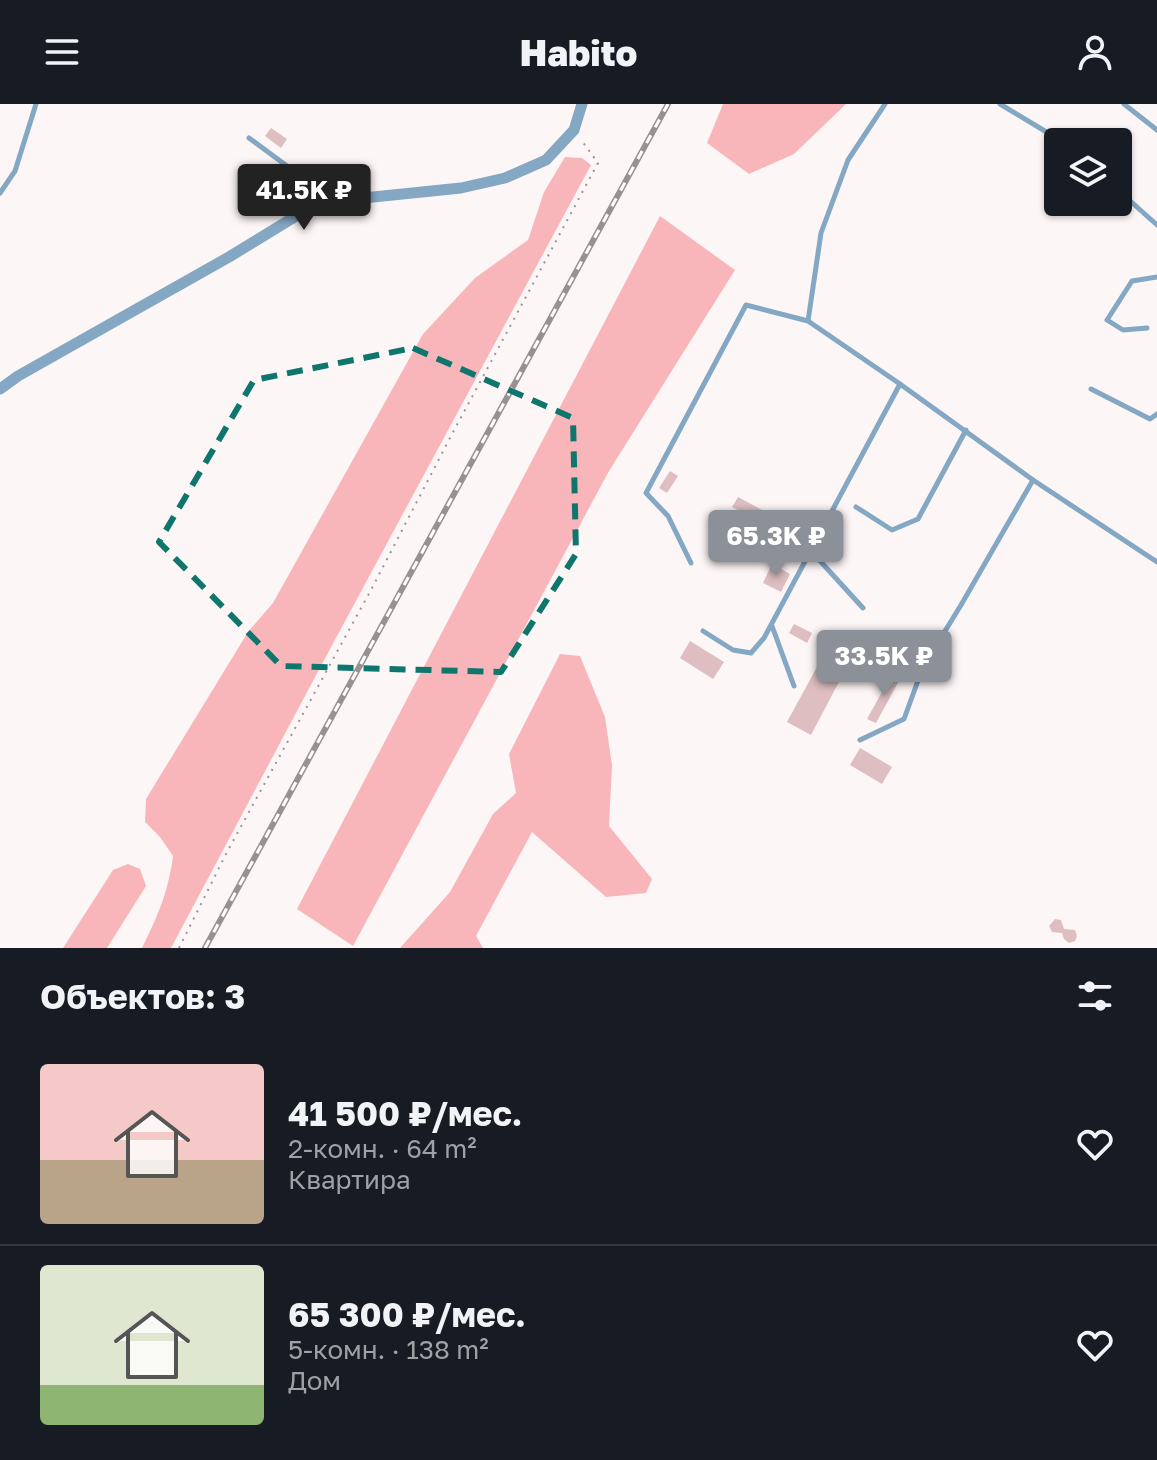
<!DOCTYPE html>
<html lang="ru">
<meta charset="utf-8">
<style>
:root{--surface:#171b24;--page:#242831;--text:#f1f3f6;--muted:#9ea1a6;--line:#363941;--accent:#8c9099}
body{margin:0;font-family:"Golos Text",sans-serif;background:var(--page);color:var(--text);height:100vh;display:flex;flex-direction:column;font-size:30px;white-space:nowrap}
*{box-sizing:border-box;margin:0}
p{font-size:26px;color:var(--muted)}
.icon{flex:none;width:44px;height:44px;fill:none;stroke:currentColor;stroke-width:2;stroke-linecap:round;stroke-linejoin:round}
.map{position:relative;height:844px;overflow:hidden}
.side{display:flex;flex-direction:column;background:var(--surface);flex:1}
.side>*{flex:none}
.buttons{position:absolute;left:1044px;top:24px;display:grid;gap:16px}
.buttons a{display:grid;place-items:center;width:88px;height:88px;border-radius:8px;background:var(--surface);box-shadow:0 2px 6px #0004;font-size:40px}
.price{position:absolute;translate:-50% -68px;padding:0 18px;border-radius:8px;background:var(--accent);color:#fff;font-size:26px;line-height:52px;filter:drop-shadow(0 2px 4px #0008)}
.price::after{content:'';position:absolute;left:50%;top:48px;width:24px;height:18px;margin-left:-12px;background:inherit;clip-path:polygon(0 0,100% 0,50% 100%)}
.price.current{background:#222;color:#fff}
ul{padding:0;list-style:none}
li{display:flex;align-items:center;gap:24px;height:200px;padding:0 40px}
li+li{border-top:2px solid var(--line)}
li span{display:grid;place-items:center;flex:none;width:224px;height:160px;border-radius:8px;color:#555}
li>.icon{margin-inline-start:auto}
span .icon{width:96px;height:96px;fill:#fffc;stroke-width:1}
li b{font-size:34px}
h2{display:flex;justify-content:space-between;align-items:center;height:96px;padding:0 40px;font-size:34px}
header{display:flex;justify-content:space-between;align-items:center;height:104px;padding:0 40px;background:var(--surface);font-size:36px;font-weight:800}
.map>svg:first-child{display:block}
.green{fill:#f9b6ba}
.building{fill:#debec0}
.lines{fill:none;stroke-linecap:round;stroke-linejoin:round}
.path{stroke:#9d9494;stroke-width:2;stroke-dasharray:2 6;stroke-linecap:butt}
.lane{stroke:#84a7c4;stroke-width:5}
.street{stroke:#84a7c4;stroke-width:11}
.rail-casing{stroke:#999091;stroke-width:6}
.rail{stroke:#fff;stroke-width:3;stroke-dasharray:9;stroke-linecap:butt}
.marked{fill:none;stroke:#0f766e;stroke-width:6;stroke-dasharray:16 10;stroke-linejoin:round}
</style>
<header><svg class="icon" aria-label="menu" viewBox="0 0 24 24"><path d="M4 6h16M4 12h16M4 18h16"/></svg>Habito<svg class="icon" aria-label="person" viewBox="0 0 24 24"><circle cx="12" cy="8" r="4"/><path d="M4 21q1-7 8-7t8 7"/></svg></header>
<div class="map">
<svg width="1157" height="844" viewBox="0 0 1157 844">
<rect width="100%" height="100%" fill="#fdf6f6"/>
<g class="green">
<path d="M723,0H846L794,50L749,70L707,39Z"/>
<path d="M565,53L582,54L591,61L330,545L171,844H142C158,811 168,789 173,752L160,733L145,718L146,695L248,528L273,499L423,230L475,174L528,136L544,88Z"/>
<path d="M660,112L735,166L609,367L353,842L297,805Z"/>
<path d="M560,550L580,552L605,613L612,661L609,722L652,775L646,789L606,793L532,728L476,832L483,844H400L450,788L493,710L516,689L509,650Z"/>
<path d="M128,760L140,765L146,782L107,844H63L113,766Z"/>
</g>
<g class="building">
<path d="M271,24L287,35L281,44L265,32Z"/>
<path d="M670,367L678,372L667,389L659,384Z"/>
<path d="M738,393L799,426L793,436L732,403Z"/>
<path d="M772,460L790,470L781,488L763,479Z"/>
<path d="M794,520L812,529L807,539L789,529Z"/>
<path d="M844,527L866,540L856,558L851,555L811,631L787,618L824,550L829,553Z"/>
<path d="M690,537L724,558L713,575L680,554Z"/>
<path d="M893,568L901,573L876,619L867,615Z"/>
<path d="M860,644L892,663L882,680L850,661Z"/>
<path d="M1055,815L1061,816L1064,825L1075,826L1077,832L1075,837L1069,839L1064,835L1062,829L1052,828L1049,822Z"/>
</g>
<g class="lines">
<path class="path" d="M179,844L227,748L371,486L451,332L598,59L582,37"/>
<g class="lane">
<path d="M885,0L848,56L821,129L808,217L900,280"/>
<path d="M1000,0L1063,38"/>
<path d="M1124,0L1157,26"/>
<path d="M249,34L333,96"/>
<path d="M1118,86L1157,121"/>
<path d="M0,89L15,67L36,0"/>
<path d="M1147,224L1123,226L1107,216L1132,177L1157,173"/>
<path d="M1091,285L1150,315L1157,310"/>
<path d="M856,403L892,426L918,415L966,326"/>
<path d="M718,452L780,447H811L863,504"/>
<path d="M691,459L668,412L646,389L746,201L808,217"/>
<path d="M772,522L794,582"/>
<path d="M703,527L733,546L751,549L764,534L900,280L1033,376L1157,458"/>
<path d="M860,636L904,615L923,563L961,501L1033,376"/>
</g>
<path class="street" d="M0,285L18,272L229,153L314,101L334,97L461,84L505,74L546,56L574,26L582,0"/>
<defs>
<path id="rail" d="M205,844L668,0"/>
</defs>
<use href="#rail" class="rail-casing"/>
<use href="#rail" class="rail"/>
</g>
<path class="marked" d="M413,244L573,314L576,450L501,568L281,562L159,438L254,276Z"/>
</svg>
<div class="buttons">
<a><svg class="icon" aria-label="layers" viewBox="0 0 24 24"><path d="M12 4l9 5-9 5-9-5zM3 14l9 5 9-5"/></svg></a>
</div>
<b class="price current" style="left:304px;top:128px">41.5K ₽</b>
<b class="price" style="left:776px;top:474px">65.3K ₽</b>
<b class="price" style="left:884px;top:594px">33.5K ₽</b>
</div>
<section class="side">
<h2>Объектов: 3<svg class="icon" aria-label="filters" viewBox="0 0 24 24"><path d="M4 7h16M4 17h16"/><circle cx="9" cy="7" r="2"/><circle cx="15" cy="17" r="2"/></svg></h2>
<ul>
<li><span style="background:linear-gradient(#f6c9c9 60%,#b9a48a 0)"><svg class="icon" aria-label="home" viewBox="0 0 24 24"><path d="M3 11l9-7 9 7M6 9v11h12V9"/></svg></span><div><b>41 500 ₽/мес.</b><p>2-комн. · 64 m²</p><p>Квартира</p></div><svg class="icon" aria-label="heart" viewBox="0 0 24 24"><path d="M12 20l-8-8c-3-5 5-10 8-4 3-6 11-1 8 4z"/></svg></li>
<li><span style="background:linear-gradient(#dfe7d0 75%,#8fb573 0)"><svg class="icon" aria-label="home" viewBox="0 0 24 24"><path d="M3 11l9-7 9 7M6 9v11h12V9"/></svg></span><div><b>65 300 ₽/мес.</b><p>5-комн. · 138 m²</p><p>Дом</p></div><svg class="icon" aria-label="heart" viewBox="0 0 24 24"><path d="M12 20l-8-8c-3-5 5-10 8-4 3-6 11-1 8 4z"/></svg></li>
</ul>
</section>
